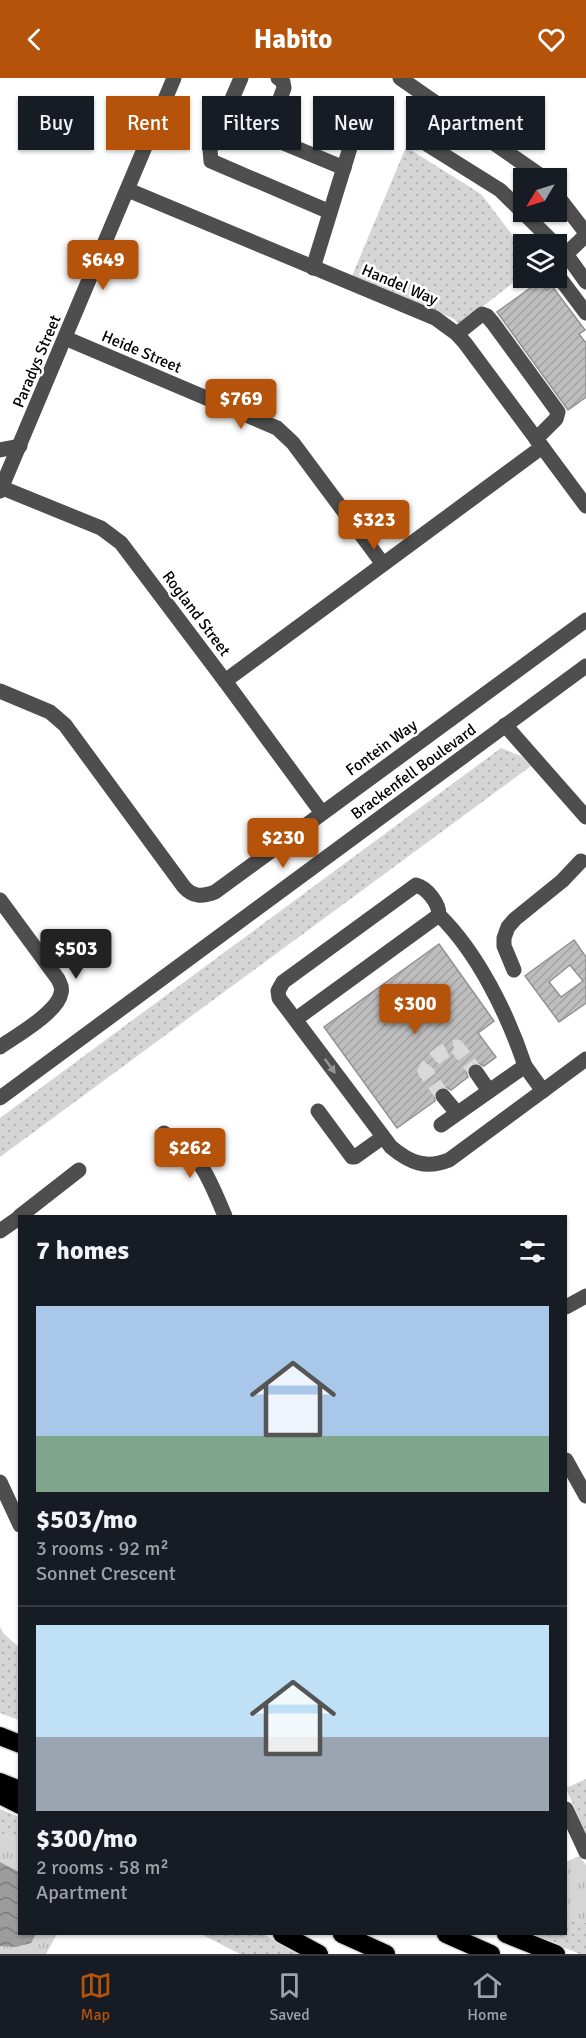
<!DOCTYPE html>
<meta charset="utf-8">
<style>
:root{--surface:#171b24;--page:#242831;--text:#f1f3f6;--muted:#9ea1a6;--line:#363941;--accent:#b45309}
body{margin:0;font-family:Signika,sans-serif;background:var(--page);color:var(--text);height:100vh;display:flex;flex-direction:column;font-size:22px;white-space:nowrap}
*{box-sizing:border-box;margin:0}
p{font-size:20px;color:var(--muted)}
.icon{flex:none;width:33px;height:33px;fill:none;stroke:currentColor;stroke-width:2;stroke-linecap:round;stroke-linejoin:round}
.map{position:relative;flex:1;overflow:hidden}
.sheet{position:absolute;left:18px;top:1137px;width:549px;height:720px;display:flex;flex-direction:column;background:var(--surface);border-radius:0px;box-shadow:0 2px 4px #0004}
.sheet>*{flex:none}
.banner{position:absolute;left:18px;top:18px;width:550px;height:54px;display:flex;gap:12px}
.needle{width:39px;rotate:232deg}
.tools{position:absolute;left:513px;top:90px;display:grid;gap:12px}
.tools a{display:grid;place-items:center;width:54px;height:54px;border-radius:0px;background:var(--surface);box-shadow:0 2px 4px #0004;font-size:30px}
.price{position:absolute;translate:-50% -51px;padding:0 14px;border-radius:6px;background:var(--accent);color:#fff;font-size:20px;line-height:39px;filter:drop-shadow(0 2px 3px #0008)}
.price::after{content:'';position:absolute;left:50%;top:36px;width:18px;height:14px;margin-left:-9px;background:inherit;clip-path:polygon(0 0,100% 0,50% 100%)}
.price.on{background:#222;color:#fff}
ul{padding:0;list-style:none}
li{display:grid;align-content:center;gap:12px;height:318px;padding:0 18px}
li+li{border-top:2px solid var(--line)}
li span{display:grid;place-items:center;height:186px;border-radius:0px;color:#555}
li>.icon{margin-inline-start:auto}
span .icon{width:108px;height:108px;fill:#fffc;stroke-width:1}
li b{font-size:26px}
h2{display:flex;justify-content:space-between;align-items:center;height:72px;padding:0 18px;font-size:26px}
.pill{padding:0 21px;border-radius:0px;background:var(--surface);box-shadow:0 2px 4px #0004;font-size:21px;line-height:54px}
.pill.on{background:var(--accent);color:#fff}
header{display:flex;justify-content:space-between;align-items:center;height:78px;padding:0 18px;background:var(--accent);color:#fff;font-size:27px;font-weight:700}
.tabs{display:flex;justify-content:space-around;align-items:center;height:84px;border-top:2px solid var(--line);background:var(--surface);font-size:16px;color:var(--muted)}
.tabs a{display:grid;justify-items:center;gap:3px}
.tabs .on{color:var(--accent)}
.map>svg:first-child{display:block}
.grass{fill:url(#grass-dots)}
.park{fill:url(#park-tufts)}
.water{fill:url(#water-waves)}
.building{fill:url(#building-hatch);stroke:#929292;stroke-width:1.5;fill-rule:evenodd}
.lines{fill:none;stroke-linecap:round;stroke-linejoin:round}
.minor-tunnel{stroke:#d9d9d9;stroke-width:15;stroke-dasharray:15 8;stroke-linecap:butt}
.highway-casing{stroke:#dbdbdb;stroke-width:21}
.minor{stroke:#4e4e4e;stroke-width:15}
.highway{stroke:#000;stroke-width:18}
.oneway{fill:#959595}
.labels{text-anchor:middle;stroke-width:5;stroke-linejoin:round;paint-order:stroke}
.street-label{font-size:16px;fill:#000;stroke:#fff}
</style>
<header><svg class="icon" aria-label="back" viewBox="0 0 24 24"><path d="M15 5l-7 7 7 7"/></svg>Habito<svg class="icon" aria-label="heart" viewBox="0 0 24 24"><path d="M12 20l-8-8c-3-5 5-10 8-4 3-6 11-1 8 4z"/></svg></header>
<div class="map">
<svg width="586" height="1876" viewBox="0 0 586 1876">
<defs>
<pattern id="grass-dots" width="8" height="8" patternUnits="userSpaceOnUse" patternTransform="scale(1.5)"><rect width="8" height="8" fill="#d5d5d5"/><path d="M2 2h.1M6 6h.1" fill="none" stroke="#b5b5b5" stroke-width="1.8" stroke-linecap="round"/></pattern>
<pattern id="park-tufts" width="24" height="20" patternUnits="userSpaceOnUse" patternTransform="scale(1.5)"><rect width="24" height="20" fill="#d5d5d5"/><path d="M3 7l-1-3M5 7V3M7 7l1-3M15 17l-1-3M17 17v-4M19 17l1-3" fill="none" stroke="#b5b5b5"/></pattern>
<pattern id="water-waves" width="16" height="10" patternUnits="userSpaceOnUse" patternTransform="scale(1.5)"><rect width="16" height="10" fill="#9c9c9c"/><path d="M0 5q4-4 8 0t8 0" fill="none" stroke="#7d7d7d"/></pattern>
<pattern id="building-hatch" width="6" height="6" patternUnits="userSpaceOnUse" patternTransform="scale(1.5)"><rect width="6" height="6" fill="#bebebe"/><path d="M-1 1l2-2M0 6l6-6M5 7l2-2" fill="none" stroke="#a2a2a2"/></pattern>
</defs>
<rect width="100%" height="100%" fill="#fff"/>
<g class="grass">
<path d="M406,69L481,116L523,171V197L459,247L454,241L352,198Z"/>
<path d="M501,670L521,678L531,688L0,1079V1040Z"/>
<path d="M0,1549L4,1556L19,1569V1642L0,1635Z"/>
<path d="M586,1701V1757L566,1710Z"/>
<path d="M0,1731L19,1739V1765L0,1755Z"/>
<path d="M566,1838L586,1845V1876H580L529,1856H566Z"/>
<path d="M201,1856H263L300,1876H240Z"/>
</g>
<g class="park">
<path d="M0,1755L19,1765L20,1856H57L46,1876H0Z"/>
<path d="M579,1778L586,1787V1845L566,1838V1784Z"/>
</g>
<path class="water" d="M0,1784L19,1794L20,1856H36L31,1865L16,1869L0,1868Z"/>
<g class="building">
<path d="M540,203L547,212L552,208L585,252L579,256L586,265V319L568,332L497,234Z"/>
<path d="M574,862L586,879V925L559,944L525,898ZM570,887L583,903L561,919L549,904Z"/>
<path d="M439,866L494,943L478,955L496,979L484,988L476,984L470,986L466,994L468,999L451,1012L446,1009L437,1010L434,1015L435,1023L397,1050L324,949Z"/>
</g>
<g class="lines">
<path class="minor-tunnel" d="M443,1018L425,993C429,983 446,969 457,969L476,994"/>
<defs>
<g id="highway">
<path d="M0,1658L20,1666"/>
<path d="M0,1704L20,1712"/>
<path d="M0,1717L20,1727"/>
<path d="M282,1856L319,1876"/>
<path d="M342,1856L386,1876"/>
<path d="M446,1856L491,1876"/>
<path d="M506,1856L556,1876"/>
</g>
</defs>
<use href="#highway" class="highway-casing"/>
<g class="minor">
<path d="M241,0L210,72L211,83L330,134"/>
<path d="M278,0L283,4L284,10L269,50V56L274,61L344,90"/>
<path d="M400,0L544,100"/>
<path d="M439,27L427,43L421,57L428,67L500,112L555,166"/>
<path d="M128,112L435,240L457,256L465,265L586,428"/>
<path d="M556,116L586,155"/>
<path d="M556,168L566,176L586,204"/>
<path d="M559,183L586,157"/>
<path d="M313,190L353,60"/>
<path d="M556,195L586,235"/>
<path d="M457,256L482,236L487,238L493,245L558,334L556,341L536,361"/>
<path d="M65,260L277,350L293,365L383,486"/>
<path d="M0,372L20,368"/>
<path d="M0,409L101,450L121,465L225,603L322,735"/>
<path d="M0,413L174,0"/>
<path d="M225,603L542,369"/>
<path d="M0,613L50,634L65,647L184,809C193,819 202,819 215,814L586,542"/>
<path d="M505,647L586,739"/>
<path d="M0,822L58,901C60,906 63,909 61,915C58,934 16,958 0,969"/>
<path d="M439,837C478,875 508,937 525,988"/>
<path d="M514,892L504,868V860L508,849L515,841L562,803L581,783"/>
<path d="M296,941L439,837C439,825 427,810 416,807L283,904L278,913L279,920L391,1069C410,1085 426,1091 449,1082L586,981"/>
<path d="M476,994L489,1013"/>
<path d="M443,1018L457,1035"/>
<path d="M0,1020L586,588"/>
<path d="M318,1033L352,1079H355L383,1059"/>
<path d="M441,1047L525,988L543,1013"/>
<path d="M164,1055C202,1076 209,1101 225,1138"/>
<path d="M20,1138L79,1092"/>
<path d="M0,1153L20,1139"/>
<path d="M566,1229L586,1218"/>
<path d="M566,1382L586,1418"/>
<path d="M0,1404L20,1447"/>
<path d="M566,1731L586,1774"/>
</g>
<use href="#highway" class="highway"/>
</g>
<defs><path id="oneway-solid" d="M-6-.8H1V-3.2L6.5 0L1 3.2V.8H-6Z" transform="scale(1.5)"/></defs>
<use class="oneway" href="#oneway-solid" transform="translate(330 988) rotate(54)"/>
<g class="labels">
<g class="street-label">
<text transform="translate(400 206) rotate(23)" y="6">Handel Way</text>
<text transform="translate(142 273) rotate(23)" y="6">Heide Street</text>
<text transform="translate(36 283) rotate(-67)" y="6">Paradys Street</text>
<text transform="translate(197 535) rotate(53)" y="6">Rogland Street</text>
<text transform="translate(381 669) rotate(-36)" y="6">Fontein Way</text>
<text transform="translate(413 693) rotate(-36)" y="6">Brackenfell Boulevard</text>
</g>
</g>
</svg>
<div class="tools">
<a><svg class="needle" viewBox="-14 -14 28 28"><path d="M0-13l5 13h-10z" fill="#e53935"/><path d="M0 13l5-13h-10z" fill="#9ea1a6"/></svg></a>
<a><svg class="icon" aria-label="layers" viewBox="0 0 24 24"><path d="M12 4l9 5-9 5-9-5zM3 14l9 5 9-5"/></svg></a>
</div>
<b class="price" style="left:103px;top:213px">$649</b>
<b class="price" style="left:241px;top:352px">$769</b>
<b class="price" style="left:374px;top:473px">$323</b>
<b class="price" style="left:283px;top:791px">$230</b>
<b class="price on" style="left:76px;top:902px">$503</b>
<b class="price" style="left:415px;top:957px">$300</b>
<b class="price" style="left:190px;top:1101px">$262</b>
<div class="banner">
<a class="pill">Buy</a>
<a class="pill on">Rent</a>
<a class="pill">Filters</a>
<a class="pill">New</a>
<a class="pill">Apartment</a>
</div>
<section class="sheet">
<h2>7 homes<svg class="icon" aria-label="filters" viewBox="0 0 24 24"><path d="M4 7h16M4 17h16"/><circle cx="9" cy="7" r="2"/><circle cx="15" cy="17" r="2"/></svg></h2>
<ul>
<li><span style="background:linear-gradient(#a9c7e8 70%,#7fa58c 0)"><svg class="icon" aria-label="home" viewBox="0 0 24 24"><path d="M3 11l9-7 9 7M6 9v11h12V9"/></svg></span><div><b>$503/mo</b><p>3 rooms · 92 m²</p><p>Sonnet Crescent</p></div></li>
<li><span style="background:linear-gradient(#bfe0f5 60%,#9aa5b1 0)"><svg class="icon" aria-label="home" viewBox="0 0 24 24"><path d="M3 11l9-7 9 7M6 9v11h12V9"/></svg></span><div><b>$300/mo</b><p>2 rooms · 58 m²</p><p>Apartment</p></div></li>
</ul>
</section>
</div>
<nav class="tabs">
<a class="on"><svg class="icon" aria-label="map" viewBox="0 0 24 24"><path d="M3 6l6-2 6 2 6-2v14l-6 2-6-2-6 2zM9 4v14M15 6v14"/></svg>Map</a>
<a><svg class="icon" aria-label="saved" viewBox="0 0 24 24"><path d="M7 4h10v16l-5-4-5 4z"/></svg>Saved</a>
<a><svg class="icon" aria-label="home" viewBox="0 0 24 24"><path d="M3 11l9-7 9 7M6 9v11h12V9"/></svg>Home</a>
</nav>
